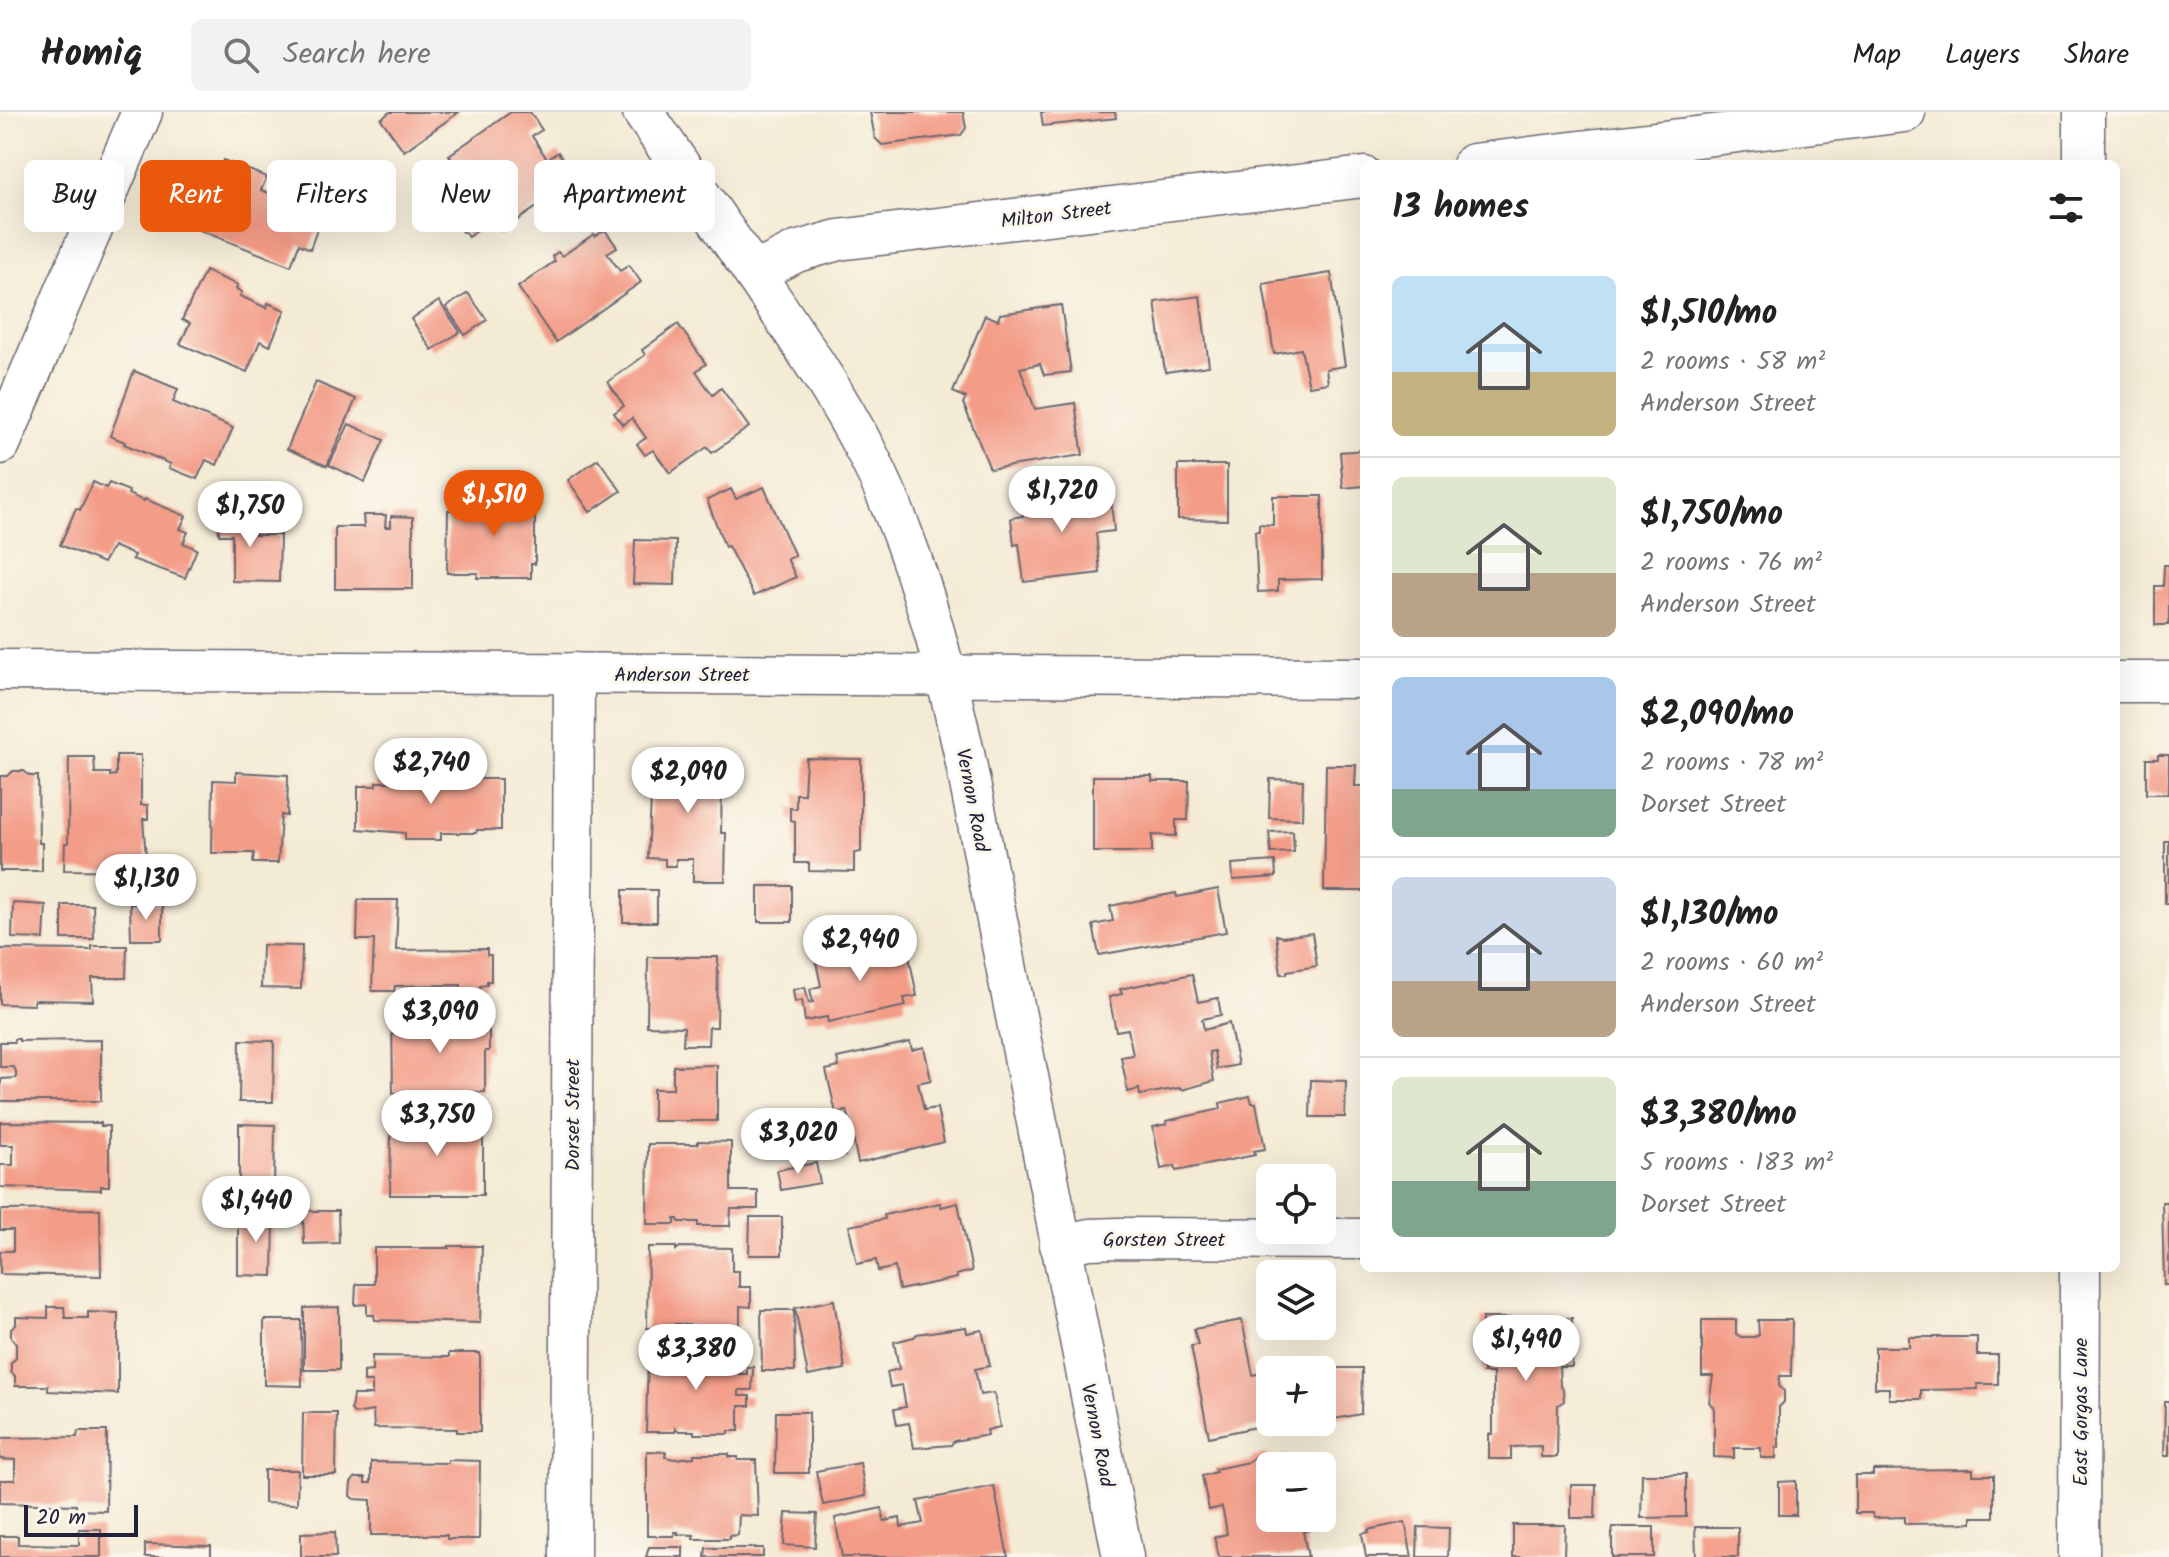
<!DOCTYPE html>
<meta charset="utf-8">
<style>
:root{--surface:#fff;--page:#f2f2f2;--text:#222;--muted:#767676;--line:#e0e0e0;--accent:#ea580c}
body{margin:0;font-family:Kalam,sans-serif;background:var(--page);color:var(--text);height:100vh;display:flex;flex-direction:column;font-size:30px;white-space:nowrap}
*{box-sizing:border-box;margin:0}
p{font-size:26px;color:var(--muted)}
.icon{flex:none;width:44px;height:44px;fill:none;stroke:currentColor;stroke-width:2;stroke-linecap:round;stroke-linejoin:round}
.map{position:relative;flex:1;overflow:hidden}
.side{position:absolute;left:1360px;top:48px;width:760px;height:1112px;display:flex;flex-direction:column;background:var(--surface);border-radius:12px;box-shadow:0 8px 32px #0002}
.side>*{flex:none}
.hud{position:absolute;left:24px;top:48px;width:760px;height:72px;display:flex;gap:16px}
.fabs{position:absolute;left:1256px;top:1052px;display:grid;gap:16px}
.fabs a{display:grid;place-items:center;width:80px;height:80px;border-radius:12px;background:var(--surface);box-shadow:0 8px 32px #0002;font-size:40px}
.scale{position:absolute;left:24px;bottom:20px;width:114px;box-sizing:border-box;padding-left:8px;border:4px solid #22223b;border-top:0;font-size:22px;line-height:28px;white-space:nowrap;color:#22223b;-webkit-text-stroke:6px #fbf7ec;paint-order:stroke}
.price{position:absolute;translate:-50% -68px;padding:0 18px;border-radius:28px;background:#fff;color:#222;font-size:26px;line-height:52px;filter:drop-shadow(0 2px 4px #0008)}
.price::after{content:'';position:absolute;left:50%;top:48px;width:24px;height:18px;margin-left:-12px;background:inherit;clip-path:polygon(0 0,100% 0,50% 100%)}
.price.selected{background:var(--accent);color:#fff}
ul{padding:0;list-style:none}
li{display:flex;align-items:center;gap:24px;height:200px;padding:0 32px}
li+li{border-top:2px solid var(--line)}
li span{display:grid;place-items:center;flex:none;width:224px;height:160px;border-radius:12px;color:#555}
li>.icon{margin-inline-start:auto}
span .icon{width:96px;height:96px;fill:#fffc;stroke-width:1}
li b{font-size:34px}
h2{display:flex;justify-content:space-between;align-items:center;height:96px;padding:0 32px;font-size:34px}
.pill{padding:0 28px;border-radius:12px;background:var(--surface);box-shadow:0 8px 32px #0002;font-size:28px;line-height:72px}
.pill.selected{background:var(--accent);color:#fff}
header{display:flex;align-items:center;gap:48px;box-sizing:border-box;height:112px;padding:0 40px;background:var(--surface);border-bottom:2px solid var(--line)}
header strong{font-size:38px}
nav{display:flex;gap:44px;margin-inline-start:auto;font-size:28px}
.search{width:560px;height:72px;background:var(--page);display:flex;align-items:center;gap:20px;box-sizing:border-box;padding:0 28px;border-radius:12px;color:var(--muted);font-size:30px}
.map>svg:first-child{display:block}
.building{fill:#f39c87}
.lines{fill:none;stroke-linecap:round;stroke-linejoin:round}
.minor-casing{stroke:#6c6871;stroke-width:43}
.minor{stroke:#fff;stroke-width:40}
.labels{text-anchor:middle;stroke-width:6;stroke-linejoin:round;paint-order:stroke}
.street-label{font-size:20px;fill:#22223b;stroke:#fbf7ec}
</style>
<header>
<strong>Homiq</strong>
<div class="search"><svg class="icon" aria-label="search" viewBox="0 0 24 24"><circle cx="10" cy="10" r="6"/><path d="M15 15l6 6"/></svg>Search here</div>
<nav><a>Map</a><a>Layers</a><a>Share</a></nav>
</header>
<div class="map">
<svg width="2169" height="1445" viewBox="0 0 2169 1445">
<rect width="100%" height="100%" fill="#fbf7ec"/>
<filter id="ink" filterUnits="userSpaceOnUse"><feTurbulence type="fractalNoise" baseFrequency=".0125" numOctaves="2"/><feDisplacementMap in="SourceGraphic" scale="16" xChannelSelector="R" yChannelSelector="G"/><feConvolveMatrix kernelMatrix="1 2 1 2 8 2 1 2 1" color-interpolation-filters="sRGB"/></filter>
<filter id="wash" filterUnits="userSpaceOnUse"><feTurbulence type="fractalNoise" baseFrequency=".006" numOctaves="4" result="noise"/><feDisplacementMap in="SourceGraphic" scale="32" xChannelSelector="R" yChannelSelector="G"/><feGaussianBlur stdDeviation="1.8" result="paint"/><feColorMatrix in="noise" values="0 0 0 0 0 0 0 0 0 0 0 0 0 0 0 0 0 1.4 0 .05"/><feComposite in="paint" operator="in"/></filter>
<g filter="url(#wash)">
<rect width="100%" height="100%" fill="#f4ebd5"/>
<g id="blocks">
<g class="building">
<path d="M390,0H459L404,39L381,7Z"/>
<path d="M511,0H530L542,18L532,24L547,47L558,40L577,67L502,119L494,107L468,125L464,119L462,120L447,95L445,97L433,79L435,77L430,71L433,69L428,61L451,46L449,43Z"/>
<path d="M870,0H963L966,16L961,23L882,33L875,26Z"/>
<path d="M1041,0H1115L1116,6L1043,14Z"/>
<path d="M223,48L267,65L261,78L314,99L312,103L321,107L310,137L299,132L291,154L199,118Z"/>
<path d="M605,118L617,135L607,141L620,159L629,153L641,170L556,230L518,175L555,149L552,144L558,140L562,144L594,122L595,124Z"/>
<path d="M205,159L238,173L236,177L242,180L240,184L267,196L268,191L285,198L270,234L260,229L247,260L180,232L190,211L182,208Z"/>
<path d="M1331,161L1345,254L1326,257L1328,271L1309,274L1301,237L1274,242L1263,172Z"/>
<path d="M468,181L487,208L465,223L446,195Z"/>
<path d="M1200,184L1209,254L1165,260L1155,190Z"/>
<path d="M439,189L460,220L432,238L411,207Z"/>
<path d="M1061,193L1071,260L1044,263L1040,252L1020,256L1035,297L1075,291L1083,343L990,357L963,291L966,286L953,280L985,203L998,208L1000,202Z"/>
<path d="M678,212L706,252L696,259L704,271L713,283L721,276L749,315L712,341L707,335L670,361L653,338L645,343L637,332L646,326L632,306L623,313L614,301L624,294L608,270L645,243L642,238Z"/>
<path d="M134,259L178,277L173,290L233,316L217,353L206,348L197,367L169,356L171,352L124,332L125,330L110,324Z"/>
<path d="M316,270L356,287L327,354L287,337Z"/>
<path d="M349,312L384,328L365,370L329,353Z"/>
<path d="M1364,338V374L1343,376L1340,340Z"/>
<path d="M598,347L621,379L590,400L568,368Z"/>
<path d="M1178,353H1227V408L1178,407Z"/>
<path d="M93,370L106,376L109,371L129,379L128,382L144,389L145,387L186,404L180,417L188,420L183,431L197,437L185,466L132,447L134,443L113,434L103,451L60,433L76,396L80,398Z"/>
<path d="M764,375L795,444L787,447L796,465L754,484L728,434L725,435L707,388L731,377L736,387Z"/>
<path d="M1097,378V381L1110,379L1114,419L1096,421L1100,461L1024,470L1019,432L1014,433L1011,406L1023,404L1020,387Z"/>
<path d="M486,382H535V452H531V466H477L478,461H447L448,398L486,397Z"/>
<path d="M1273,384H1322V467L1278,468V479L1258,480L1255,419H1259V412L1273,413Z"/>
<path d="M218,393L254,409L255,423H280L279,470L232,469V423H219Z"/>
<path d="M363,403H386L385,415H391V404L413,405V477H335V415H364Z"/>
<path d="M635,428L676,429L675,473L633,472Z"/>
<path d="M2164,453H2169V513H2155V474H2163Z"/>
<path d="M116,643H141V693H148V707H143L147,759L64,758L65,731H68L69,645H94L95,661H110V664L116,663Z"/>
<path d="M2158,643H2169V682H2146V647H2158Z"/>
<path d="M640,644H670V663H700L701,645H732L731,669H722L721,721H726L725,769H693V747H676V754H665V747L648,746L652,668H640Z"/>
<path d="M806,646L861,647V740L854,741V760L809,759V751H795V709L790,708V696L796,697V682H804Z"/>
<path d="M1326,653H1356L1355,674H1364V779H1324Z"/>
<path d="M13,659H24L30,664H38L39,731H42V759H0V664H8Z"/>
<path d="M236,660L288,663L287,704L281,703L278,751H253L254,741H212L213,668L236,669Z"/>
<path d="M407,664H478V667H501V718H477L476,721H441V728H405V721L358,717V674H376V670H407Z"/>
<path d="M1093,664H1152V669H1189L1188,708H1176V724L1152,723V740H1093Z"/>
<path d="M1270,667L1303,668L1302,707L1269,706Z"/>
<path d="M1293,719L1294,740L1271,741L1269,720Z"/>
<rect x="2165" y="729" width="4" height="63"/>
<path d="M1275,749L1276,765L1233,768L1232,752Z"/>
<rect x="758" y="774" width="34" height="36"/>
<path d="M1218,777L1226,820L1099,843L1093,813L1113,809L1110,794L1176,781L1177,785Z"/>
<rect x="623" y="778" width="34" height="32"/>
<path d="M358,788H398L396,838L487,837V843H491V869H487V873L480,874V883L461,884V873L395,874L394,879H372L374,828H357Z"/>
<path d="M13,791L46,793L44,827L12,826Z"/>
<path d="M130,792H162V828H131Z"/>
<path d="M62,793H93L94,827H62Z"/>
<path d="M1312,821L1317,854L1287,859V862H1281L1276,823L1282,825Z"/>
<path d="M894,829L895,836L907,834L917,884L904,886L906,894L828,910L827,905L805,909L802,888L795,890L793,878L805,875L809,891L813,890L810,877L821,874L815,845Z"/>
<path d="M262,833L302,834L301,877L261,876Z"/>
<path d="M92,834H127L126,866H92L93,889L34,888V893L0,892V837L92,838Z"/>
<path d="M648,845H718L717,915H709L708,933H683L684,915L647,914Z"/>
<path d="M1192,862L1198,890L1218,886L1221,903L1202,907L1204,918L1229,911L1238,953L1217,957L1214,939L1209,940L1214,969L1182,978L1179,976L1140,983L1139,977L1128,980L1121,945L1133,943L1128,917L1116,919L1109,885L1122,882L1120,877Z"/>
<path d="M462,901H477V908L485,907V915H489V939H485V980L393,981L392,908H462Z"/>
<path d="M14,927H19V929L101,928V989H1V967L16,966V960L14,955H0V930H14Z"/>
<path d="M240,928L274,929L273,990H239Z"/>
<path d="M910,930L912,938L924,935L931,968L918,971L924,998L937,996L944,1030L858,1051L853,1026L842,1028L845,1044L832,1047L826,1013L837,1010L838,1014L851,1011L847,999L836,1001L826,958L839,955L837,946Z"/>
<path d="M717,953V1009H653V977H673V954Z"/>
<path d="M1311,968L1346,969L1345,1005H1310Z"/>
<path d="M1250,984L1252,991H1256L1265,1037L1253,1039L1255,1043L1176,1059L1175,1054L1161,1057L1153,1015L1167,1012L1166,1009L1221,997L1220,991Z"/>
<path d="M467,1003V1011H483V1083H390L391,1010H459V1004Z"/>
<path d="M0,1010L101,1011V1014H109V1074H101V1078L0,1075V1053H13V1033H0Z"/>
<path d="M239,1012L275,1013L274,1077H239Z"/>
<path d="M698,1029L731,1030V1079H758V1097H731L730,1114H698V1110H679L678,1107H675V1112H647L648,1032H698Z"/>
<path d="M816,1051L820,1071L781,1078L777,1058Z"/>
<path d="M2162,1090H2169V1173H2164Z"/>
<path d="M940,1091L941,1095L958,1091L972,1159L956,1163L957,1166L899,1178L895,1155L878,1159L876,1148L857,1152L849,1114L885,1107L884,1103Z"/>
<path d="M100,1097L101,1164L0,1162V1139H13V1118H0V1098Z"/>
<path d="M303,1099H338L339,1131L304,1132Z"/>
<path d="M238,1100L274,1101L273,1164L238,1163Z"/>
<path d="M750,1105H782V1143H749Z"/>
<path d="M449,1134H482L480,1211L375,1208L374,1203H367V1192L355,1193L356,1172H374V1136H449Z"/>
<path d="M648,1135H676V1138L680,1135L732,1136V1159H739V1175H751V1195L740,1194V1214H731V1218H695V1214L679,1212H675V1216H647Z"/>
<path d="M834,1188L845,1257L808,1264L795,1196Z"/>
<path d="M48,1195H64L65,1206H88V1200L118,1201V1282L48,1279V1274H15V1264L11,1260V1251L16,1246V1232L11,1226V1217L16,1213V1205L48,1206Z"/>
<path d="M339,1195V1258H304V1196Z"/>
<path d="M761,1198H794L795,1259H762Z"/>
<path d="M1482,1206H1515V1220L1525,1223L1538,1220V1207L1572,1206V1255H1559L1560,1273L1563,1277L1564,1289L1558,1293L1557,1345H1541V1334L1511,1335V1347H1489V1322H1493V1261H1483Z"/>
<path d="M264,1208H301L302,1274L264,1273Z"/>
<path d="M1242,1208L1253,1263L1261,1261L1264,1276L1257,1279L1270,1276V1312L1209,1325L1191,1234L1198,1233L1194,1217Z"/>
<path d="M1702,1208H1736V1222L1741,1225H1754L1759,1223L1758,1208H1792L1791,1264H1780L1779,1274L1784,1279V1290L1779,1295V1336H1776V1346H1761V1336H1734V1346L1714,1345V1296L1709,1290L1713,1264H1702Z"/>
<path d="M966,1215L967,1221L982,1218L990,1254L975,1257L980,1283L994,1281L1000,1315L987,1318L988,1323L954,1329L951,1333L914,1336L909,1311L897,1313L894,1297L906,1295L902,1273L890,1275L887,1260L899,1257L894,1230L914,1225L917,1222Z"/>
<path d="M1909,1225H1977V1243H1998V1272H1977L1978,1277L1921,1278V1287H1889V1276H1875V1235H1909Z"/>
<path d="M694,1237H730V1240H739V1262H747V1255H753L752,1278H739V1284H750V1294H739V1319H729V1322H694V1319H679L675,1316V1320H646L648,1241H694Z"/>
<path d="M449,1241H480V1320H457V1317L374,1316L373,1299L355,1302L351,1298L353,1283H372V1270H364V1260L372,1259V1244L449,1245Z"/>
<path d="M1329,1256H1362L1361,1302L1329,1308Z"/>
<path d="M2165,1289H2169V1344H2164Z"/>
<path d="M776,1300H809V1361H775Z"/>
<path d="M303,1301H337L336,1363H302Z"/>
<path d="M78,1319H107L106,1399L76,1398V1393L0,1391V1368H15V1348L0,1347V1326L77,1325Z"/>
<path d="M647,1339L666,1340L665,1345L674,1347L694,1345V1342H729V1345H738V1348H756L758,1404L739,1403L738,1423L729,1424V1427H693L694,1423L677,1422L678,1420H674V1424H647Z"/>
<path d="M1264,1342L1272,1346L1287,1343L1289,1354H1270V1406H1313L1315,1417L1303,1420L1308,1445H1219L1214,1425L1227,1422L1225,1409L1222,1395L1209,1398L1202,1364L1216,1360L1215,1357L1249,1350L1254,1345Z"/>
<path d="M448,1348L480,1349L479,1427H447V1423H371V1388L354,1387L350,1384L351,1371L355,1366H365V1371H371V1350L448,1351Z"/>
<path d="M860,1351L866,1384L823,1393L816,1359Z"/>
<path d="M1973,1357V1363H1994V1405H1972V1411L1905,1412V1405L1873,1406L1872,1401H1855V1363H1873V1358Z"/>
<path d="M264,1358H298L297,1392L264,1391Z"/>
<path d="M1642,1362H1686V1405L1641,1406Z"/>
<path d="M1796,1369V1403H1779V1370Z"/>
<path d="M1571,1373H1596L1595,1406H1571Z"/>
<path d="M994,1374L1008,1445H842L835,1406L882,1396L884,1409L900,1406L901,1415L923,1411L918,1389Z"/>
<path d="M786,1401L817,1402L815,1435L784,1433Z"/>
<path d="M1405,1410L1412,1445H1366L1362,1422L1369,1420L1368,1418Z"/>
<path d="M1513,1413H1565L1564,1445H1513Z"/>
<path d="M1418,1415L1449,1416L1448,1445H1417Z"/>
<rect x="1612" y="1415" width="42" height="30"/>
<path d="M1695,1415H1738V1445H1696Z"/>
<path d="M79,1417H101V1445H0V1424H18V1432L79,1433Z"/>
<path d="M335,1420L336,1445H301V1421Z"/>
<path d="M145,1432L211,1434V1445H145Z"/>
<path d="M649,1435H683V1445H646Z"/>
<path d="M706,1436H763V1445H705Z"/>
</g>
</g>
</g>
<g filter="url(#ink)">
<use href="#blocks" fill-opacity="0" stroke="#6c6871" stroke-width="2"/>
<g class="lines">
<defs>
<g id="minor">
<path d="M643,0C682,57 721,114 760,170C798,226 836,281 867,341C915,436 941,538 964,641L1123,1445"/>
<path d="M1473,52L1905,0"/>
<path d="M2084,52V0"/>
<path d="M754,161L796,140L838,128L1364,65"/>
<path d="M0,332L142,0"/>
<path d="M0,558L1364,566"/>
<path d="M2116,570H2169"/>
<path d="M1060,1133L1089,1127L1119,1126L1364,1127"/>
<path d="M570,1445L574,561"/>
<path d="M2079,1445L2080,1156"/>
</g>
</defs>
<use href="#minor" class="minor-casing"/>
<use href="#minor" class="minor"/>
</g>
</g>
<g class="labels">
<g class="street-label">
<text transform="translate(1056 102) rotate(-7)" y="7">Milton Street</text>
<text x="682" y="569">Anderson Street</text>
<text transform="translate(973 688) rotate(79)" y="7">Vernon Road</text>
<text transform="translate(572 1003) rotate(-90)" y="7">Dorset Street</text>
<text x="1164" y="1134">Gorsten Street</text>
<text transform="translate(2080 1300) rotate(-90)" y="7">East Gorgas Lane</text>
<text transform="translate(1098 1323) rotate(79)" y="7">Vernon Road</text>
</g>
</g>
</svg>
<div class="fabs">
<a><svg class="icon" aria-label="locate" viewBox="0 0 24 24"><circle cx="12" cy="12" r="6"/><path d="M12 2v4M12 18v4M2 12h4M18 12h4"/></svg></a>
<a><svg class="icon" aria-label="layers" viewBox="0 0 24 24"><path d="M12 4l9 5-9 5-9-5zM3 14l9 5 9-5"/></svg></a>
<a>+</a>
<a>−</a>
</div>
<div class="scale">20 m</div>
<b class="price" style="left:1062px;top:422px">$1,720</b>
<b class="price selected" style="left:494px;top:426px">$1,510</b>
<b class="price" style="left:250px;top:437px">$1,750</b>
<b class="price" style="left:431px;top:694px">$2,740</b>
<b class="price" style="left:688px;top:703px">$2,090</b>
<b class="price" style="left:146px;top:810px">$1,130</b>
<b class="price" style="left:860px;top:871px">$2,940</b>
<b class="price" style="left:440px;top:943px">$3,090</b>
<b class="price" style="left:437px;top:1046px">$3,750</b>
<b class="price" style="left:798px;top:1064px">$3,020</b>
<b class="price" style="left:256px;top:1132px">$1,440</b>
<b class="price" style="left:1526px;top:1271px">$1,490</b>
<b class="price" style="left:696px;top:1280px">$3,380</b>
<div class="hud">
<a class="pill">Buy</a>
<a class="pill selected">Rent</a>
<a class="pill">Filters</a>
<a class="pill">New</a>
<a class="pill">Apartment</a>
</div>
<section class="side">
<h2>13 homes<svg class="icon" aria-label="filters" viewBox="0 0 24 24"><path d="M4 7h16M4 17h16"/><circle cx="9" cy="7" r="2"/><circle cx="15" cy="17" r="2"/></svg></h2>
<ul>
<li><span style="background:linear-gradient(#bfe0f5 60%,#c2b280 0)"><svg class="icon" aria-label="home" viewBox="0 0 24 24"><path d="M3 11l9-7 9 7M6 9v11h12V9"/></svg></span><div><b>$1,510/mo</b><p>2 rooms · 58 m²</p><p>Anderson Street</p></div></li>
<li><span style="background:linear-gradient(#dfe7d0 60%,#b9a48a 0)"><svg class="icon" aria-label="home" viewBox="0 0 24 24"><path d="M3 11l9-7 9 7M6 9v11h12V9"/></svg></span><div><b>$1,750/mo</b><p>2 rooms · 76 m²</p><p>Anderson Street</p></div></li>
<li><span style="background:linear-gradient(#a9c7e8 70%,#7fa58c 0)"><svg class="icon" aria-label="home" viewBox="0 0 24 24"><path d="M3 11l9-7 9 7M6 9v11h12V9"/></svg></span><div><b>$2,090/mo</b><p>2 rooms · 78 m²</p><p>Dorset Street</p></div></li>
<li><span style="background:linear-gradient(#c9d6e8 65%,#b9a48a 0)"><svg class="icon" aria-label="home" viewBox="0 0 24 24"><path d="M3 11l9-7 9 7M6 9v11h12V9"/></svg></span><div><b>$1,130/mo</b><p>2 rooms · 60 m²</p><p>Anderson Street</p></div></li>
<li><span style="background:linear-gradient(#dfe7d0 65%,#7fa58c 0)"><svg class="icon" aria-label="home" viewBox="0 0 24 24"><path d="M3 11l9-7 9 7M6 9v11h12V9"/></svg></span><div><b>$3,380/mo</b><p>5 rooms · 183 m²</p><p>Dorset Street</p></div></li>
</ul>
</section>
</div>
